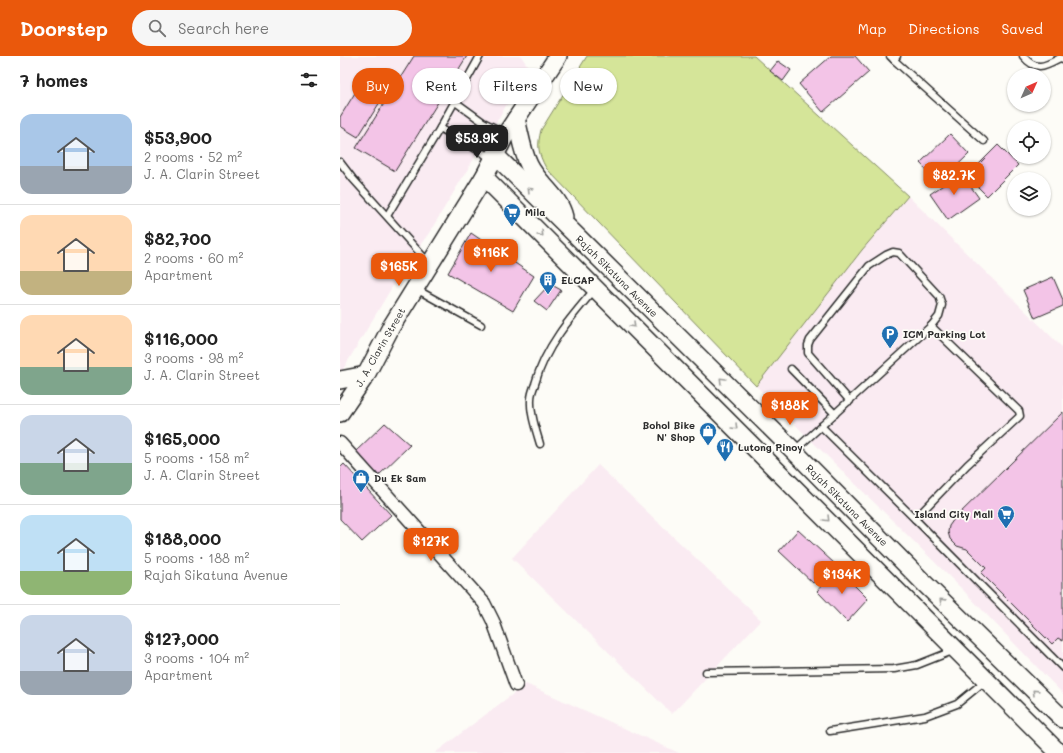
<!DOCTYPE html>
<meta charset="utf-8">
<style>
:root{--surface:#fff;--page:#f6f6f6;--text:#222;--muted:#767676;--line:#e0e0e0;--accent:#ea580c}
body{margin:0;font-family:Mali,sans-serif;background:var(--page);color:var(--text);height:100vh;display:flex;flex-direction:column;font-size:15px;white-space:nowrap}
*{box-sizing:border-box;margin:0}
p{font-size:13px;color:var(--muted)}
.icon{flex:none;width:22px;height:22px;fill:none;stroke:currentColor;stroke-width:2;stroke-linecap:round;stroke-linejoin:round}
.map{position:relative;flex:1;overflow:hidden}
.panel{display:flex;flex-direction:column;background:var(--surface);width:340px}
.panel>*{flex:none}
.hud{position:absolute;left:12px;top:12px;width:380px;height:36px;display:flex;gap:8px}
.needle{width:26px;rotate:45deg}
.fabs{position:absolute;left:667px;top:12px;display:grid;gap:8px}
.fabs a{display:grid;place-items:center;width:44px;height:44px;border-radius:50%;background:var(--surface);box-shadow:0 1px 3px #0004;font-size:20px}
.price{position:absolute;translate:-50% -34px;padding:0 9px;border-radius:8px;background:var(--accent);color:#fff;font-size:13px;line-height:26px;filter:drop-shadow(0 1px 2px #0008)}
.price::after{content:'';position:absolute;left:50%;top:24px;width:12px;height:9px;margin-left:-6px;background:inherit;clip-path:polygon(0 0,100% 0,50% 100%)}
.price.current{background:#222;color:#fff}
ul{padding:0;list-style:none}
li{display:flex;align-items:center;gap:12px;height:100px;padding:0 20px}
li+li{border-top:1px solid var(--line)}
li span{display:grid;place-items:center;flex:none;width:112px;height:80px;border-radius:12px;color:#555}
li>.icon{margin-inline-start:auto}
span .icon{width:48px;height:48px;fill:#fffc;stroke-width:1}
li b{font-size:17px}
h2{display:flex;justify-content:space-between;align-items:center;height:48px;padding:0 20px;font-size:17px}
.tag{padding:0 14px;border-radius:18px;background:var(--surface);box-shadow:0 1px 3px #0004;font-size:14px;line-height:36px}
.tag.current{background:var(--accent);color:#fff}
header{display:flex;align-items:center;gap:24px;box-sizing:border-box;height:56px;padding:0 20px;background:var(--accent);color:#fff}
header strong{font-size:19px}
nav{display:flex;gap:22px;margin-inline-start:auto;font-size:14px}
.search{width:280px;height:36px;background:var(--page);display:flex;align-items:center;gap:10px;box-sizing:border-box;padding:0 14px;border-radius:22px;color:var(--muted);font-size:15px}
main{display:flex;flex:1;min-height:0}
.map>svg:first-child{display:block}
.built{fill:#faebf2}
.green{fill:#d5e599;stroke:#808862}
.building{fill:#f3c4e7;stroke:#2b2b2b}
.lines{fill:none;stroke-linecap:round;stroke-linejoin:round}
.lane-casing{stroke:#2b2b2b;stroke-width:9}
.street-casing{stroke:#2b2b2b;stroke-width:15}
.secondary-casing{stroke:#2b2b2b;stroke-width:20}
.lane{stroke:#fdfcf7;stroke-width:6}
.street{stroke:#fdfcf7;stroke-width:12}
.secondary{stroke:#fdfcf7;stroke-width:17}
.oneway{stroke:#9e9e9b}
.labels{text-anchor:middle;stroke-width:3.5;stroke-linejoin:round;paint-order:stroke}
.poi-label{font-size:10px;font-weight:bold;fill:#2b2b2b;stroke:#fdfcf7;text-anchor:start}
.street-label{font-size:10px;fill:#2b2b2b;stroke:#fdfcf7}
</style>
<header>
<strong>Doorstep</strong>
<div class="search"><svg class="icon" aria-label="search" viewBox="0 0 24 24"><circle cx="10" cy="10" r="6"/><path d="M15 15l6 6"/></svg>Search here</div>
<nav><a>Map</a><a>Directions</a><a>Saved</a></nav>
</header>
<main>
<section class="panel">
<h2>7 homes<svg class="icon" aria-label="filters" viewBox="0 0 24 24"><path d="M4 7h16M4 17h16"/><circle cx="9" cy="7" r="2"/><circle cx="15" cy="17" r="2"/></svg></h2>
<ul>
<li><span style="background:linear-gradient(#a9c7e8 65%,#9aa5b1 0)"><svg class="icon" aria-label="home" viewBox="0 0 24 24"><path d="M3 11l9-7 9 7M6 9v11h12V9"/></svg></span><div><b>$53,900</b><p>2 rooms · 52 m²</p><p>J. A. Clarin Street</p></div></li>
<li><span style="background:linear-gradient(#ffd9b3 70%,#c2b280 0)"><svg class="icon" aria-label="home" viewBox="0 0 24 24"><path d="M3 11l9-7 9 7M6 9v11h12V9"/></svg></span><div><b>$82,700</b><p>2 rooms · 60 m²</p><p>Apartment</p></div></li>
<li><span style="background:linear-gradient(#ffd9b3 65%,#7fa58c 0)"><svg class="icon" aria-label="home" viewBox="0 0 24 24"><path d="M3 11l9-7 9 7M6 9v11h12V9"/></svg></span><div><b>$116,000</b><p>3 rooms · 98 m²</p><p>J. A. Clarin Street</p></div></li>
<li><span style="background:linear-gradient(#c9d6e8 60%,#7fa58c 0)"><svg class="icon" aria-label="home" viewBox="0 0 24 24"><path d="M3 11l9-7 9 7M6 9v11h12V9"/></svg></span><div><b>$165,000</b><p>5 rooms · 158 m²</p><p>J. A. Clarin Street</p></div></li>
<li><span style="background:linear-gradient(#bfe0f5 70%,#8fb573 0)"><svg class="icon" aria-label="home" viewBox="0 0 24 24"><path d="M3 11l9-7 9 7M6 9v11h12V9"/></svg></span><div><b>$188,000</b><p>5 rooms · 188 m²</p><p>Rajah Sikatuna Avenue</p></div></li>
<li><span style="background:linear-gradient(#c9d6e8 70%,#9aa5b1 0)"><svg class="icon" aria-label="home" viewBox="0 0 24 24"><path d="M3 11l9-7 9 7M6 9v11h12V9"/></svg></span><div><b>$127,000</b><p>3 rooms · 104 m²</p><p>Apartment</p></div></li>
</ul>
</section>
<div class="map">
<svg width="723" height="697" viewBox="0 0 723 697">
<rect width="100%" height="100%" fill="#fdfcf7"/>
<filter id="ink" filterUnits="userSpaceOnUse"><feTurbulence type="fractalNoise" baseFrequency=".025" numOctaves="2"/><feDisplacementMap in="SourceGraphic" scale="8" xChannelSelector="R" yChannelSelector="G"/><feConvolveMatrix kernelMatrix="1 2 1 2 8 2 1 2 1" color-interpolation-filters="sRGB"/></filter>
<g filter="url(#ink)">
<g class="built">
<path d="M0,0H181L189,12L89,177L64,211L2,315H0Z"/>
<path d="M568,140L723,292V638L623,534L416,330L522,194Z"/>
<path d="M258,409L421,564L332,658L172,502Z"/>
<path d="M186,628L339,697H95Z"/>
</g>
<path class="green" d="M247,0H414L568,140L522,194L416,330L206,112C198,97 197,90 201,74Z"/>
<g class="building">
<path d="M74,0H127L55,115L16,92Z"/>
<path d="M491,0H515L529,16L483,56L459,28Z"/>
<path d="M438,5L451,14L443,25L430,15Z"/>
<path d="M28,16L50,30L18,81L0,70V61Z"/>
<path d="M610,78L629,98L599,127L580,107Z"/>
<path d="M658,89L678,109L647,140L627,120Z"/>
<path d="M621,117L639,142L608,164L590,138Z"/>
<path d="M131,177L194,220L173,255L108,217Z"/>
<path d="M713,221L723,244V250L695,262L683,234Z"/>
<path d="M210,228L221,234L207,255L194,245Z"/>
<path d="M723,356V585L718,582L712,588L641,517L646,512L627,493L617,490L610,483L608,476L609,470L614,463Z"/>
<path d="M45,367L70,389L37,421L14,397Z"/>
<path d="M4,408L51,459L22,486L0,463V412Z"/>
<path d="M458,474L495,508L484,519L473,527L439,495Z"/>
<path d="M497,512L528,543L507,566L477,535Z"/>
</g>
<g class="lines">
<defs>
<g id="lane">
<path d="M550,0L554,4L557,0"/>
<path d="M683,0C696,16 705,10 720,2L723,3"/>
<path d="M554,4L644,85"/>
<path d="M114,45L143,66L165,77"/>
<path d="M100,72L143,97L151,103"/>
<path d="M0,106L13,123L89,207"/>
<path d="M47,160L100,72L140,0"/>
<path d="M76,233L141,269"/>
<path d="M451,313L495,358"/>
<path d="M481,370L575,463L627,409L680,360L679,355L591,270"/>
<path d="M200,388C196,374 190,358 191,343C191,338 193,333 195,328C205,291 230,262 255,233"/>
<path d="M455,394L591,270L599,260L602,249L599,240L559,197L553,196L546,199L529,210L470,284L468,289V297L510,345"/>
<path d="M575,463L723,612"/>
<path d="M366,616L554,613L577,609L615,594"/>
<path d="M490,675L585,660L617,648L645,625"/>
</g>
<path id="street" d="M0,387L144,547L153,565L176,629"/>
<g id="secondary">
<path d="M176,63C180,78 182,95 189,109C198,128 219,139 224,161"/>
<path d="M155,99L454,395L585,528L723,663"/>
<path d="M144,121L719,697"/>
<path d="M0,324L26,319"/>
<path d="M0,357L26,319L51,271L144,121L166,78L218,0"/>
</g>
</defs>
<use href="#lane" class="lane-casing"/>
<use href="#street" class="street-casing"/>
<use href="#secondary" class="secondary-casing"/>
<use href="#lane" class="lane"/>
<use href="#street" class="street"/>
<use href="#secondary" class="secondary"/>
</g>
<defs><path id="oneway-chevron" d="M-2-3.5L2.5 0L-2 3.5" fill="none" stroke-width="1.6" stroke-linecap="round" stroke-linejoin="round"/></defs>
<g class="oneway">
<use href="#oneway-chevron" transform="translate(190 134) rotate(-135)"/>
<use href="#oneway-chevron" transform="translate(201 178) rotate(45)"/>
<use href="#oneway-chevron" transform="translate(293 269) rotate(45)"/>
<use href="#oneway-chevron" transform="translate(382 324) rotate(-135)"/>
<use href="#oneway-chevron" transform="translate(395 371) rotate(45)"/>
<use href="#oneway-chevron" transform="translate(487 463) rotate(45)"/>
<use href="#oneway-chevron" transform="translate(602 545) rotate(-136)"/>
<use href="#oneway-chevron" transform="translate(695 636) rotate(-136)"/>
</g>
</g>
<defs>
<symbol id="supermarket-pin" viewBox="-11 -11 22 30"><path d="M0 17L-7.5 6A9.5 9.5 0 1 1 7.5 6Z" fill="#1f6fb2" stroke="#fdfcf7"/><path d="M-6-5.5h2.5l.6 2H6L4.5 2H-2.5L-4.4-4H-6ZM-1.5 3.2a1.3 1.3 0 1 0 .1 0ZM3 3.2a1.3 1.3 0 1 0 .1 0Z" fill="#fff"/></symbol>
<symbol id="building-pin" viewBox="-11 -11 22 30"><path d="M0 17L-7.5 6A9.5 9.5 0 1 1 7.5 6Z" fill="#1f6fb2" stroke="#fdfcf7"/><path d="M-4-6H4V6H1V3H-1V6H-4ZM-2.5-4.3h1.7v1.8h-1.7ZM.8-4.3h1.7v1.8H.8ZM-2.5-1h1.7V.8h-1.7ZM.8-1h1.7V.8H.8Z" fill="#fff"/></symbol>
<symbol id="parking-pin" viewBox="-11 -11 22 30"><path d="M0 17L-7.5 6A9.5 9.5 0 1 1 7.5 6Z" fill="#1f6fb2" stroke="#fdfcf7"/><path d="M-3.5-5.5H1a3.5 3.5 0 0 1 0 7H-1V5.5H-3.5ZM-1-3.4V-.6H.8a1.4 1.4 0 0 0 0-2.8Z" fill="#fff"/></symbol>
<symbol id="shop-pin" viewBox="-11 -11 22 30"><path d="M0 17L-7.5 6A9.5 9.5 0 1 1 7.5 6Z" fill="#1f6fb2" stroke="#fdfcf7"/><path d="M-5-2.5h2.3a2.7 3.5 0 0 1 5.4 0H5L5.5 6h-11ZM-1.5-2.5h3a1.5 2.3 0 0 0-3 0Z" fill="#fff"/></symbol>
<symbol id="restaurant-pin" viewBox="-11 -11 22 30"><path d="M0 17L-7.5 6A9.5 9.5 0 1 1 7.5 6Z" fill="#1f6fb2" stroke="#fdfcf7"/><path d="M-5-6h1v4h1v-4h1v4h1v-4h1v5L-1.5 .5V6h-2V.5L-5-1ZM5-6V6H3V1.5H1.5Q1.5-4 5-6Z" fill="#fff"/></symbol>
</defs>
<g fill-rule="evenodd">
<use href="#supermarket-pin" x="162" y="146" width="20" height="27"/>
<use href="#building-pin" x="198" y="214" width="20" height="27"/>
<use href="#parking-pin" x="540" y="268" width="20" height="27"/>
<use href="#shop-pin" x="358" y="365" width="20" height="27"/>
<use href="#restaurant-pin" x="375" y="381" width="20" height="27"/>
<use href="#shop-pin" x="11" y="412" width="20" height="27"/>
<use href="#supermarket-pin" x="656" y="448" width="20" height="27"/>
</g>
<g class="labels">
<g class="poi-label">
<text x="185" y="160">Mila</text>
<text x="221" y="228">ELCAP</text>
<text x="563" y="282">ICM Parking Lot</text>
<text x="355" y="373" text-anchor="end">Bohol Bike<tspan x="355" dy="12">N' Shop</tspan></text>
<text x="398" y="395">Lutong Pinoy</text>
<text x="34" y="426">Du Ek Sam</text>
<text x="653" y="462" text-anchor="end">Island City Mall</text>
</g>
<g class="street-label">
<text transform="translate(277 220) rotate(45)" y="4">Rajah Sikatuna Avenue</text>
<text transform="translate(40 291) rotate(-60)" y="4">J. A. Clarin Street</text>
<text transform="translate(507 449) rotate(45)" y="4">Rajah Sikatuna Avenue</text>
</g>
</g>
</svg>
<div class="fabs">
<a><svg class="needle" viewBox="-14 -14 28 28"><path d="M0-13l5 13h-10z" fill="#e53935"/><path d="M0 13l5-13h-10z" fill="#767676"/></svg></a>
<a><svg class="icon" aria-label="locate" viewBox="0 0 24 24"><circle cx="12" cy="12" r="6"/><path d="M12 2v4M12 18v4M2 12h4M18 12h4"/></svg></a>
<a><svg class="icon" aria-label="layers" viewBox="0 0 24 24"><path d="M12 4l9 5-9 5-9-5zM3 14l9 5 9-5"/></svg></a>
</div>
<b class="price current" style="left:137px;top:103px">$53.9K</b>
<b class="price" style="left:614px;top:140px">$82.7K</b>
<b class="price" style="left:151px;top:217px">$116K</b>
<b class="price" style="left:59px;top:231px">$165K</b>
<b class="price" style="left:450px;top:370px">$188K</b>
<b class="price" style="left:91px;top:506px">$127K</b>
<b class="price" style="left:502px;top:539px">$134K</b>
<div class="hud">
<a class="tag current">Buy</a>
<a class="tag">Rent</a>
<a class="tag">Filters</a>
<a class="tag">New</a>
</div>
</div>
</main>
